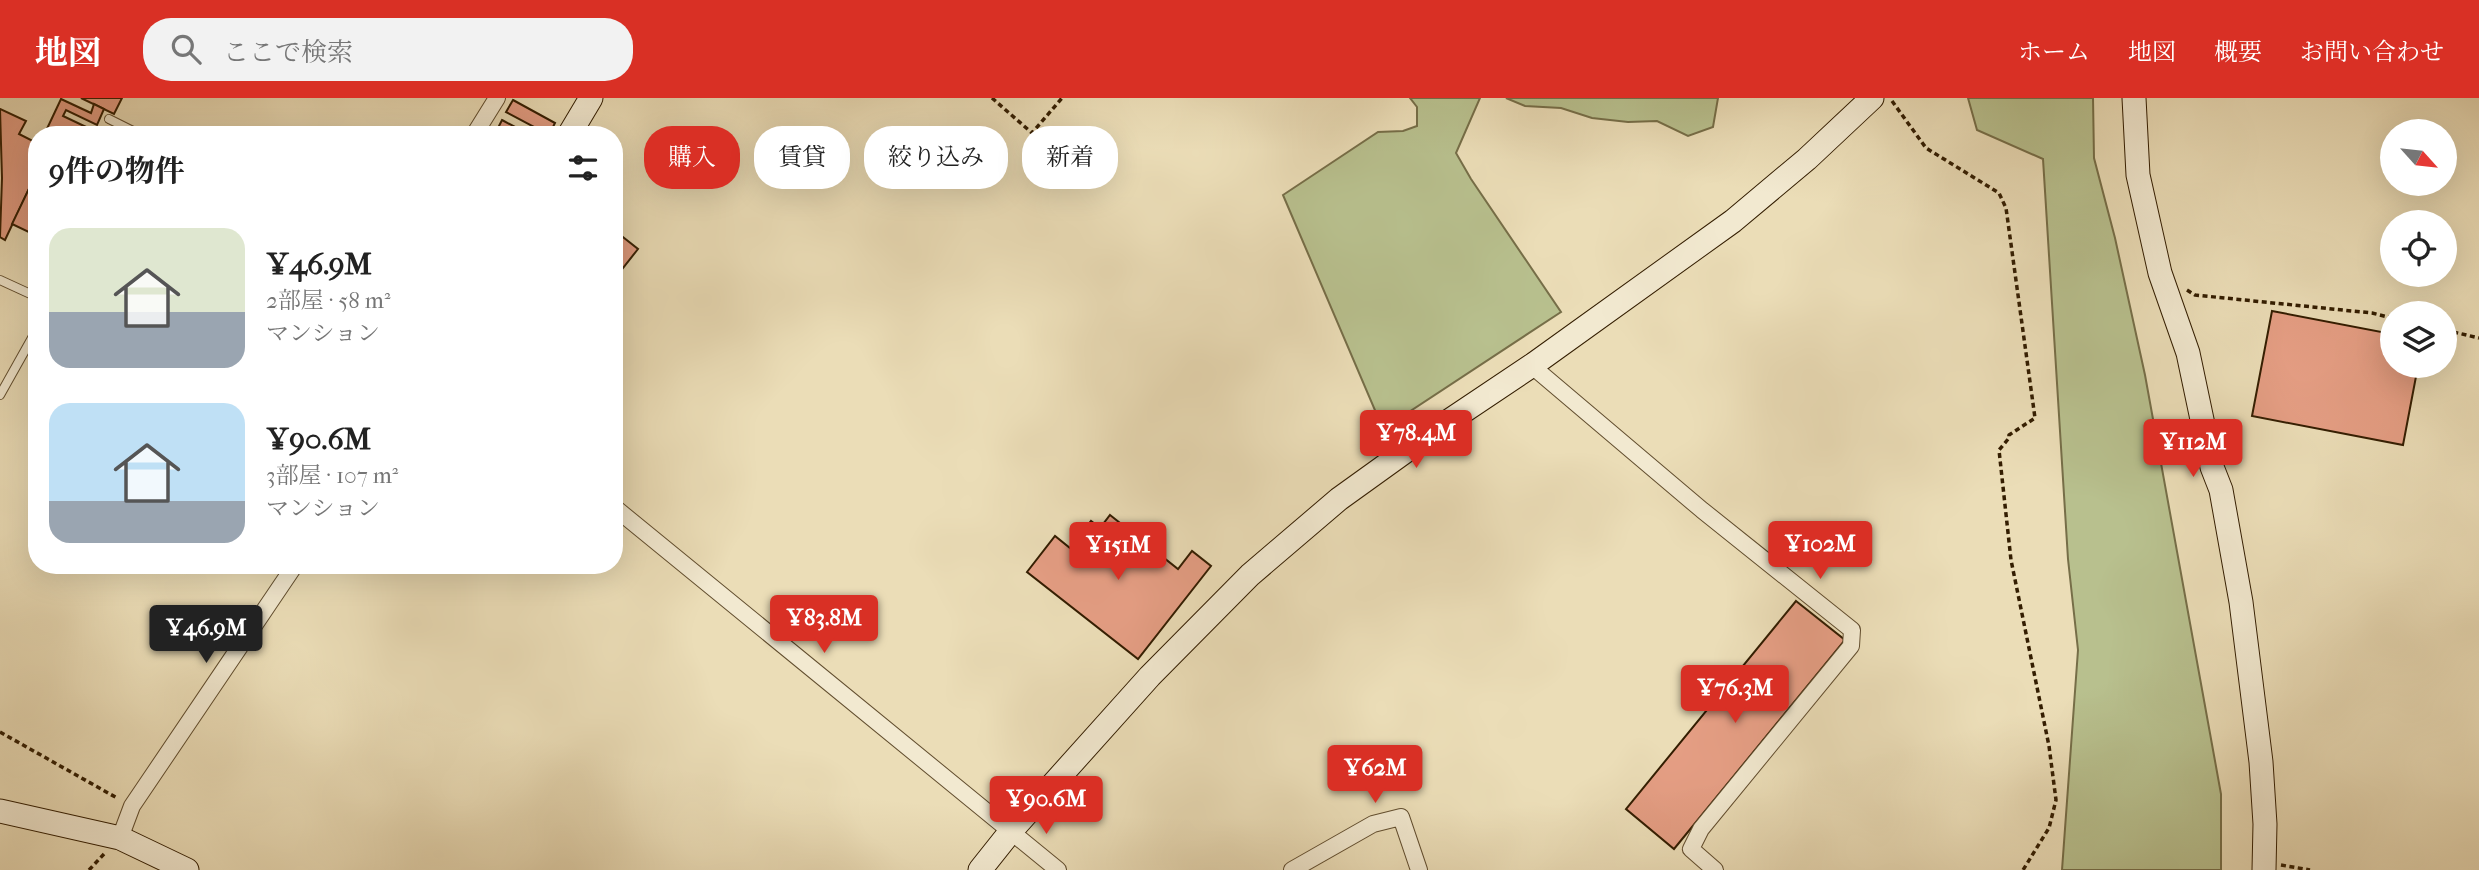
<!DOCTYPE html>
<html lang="ja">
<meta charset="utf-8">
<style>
:root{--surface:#fff;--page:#f2f2f2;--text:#222;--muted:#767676;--accent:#d93025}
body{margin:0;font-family:"IM FELL French Canon","Noto Serif JP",serif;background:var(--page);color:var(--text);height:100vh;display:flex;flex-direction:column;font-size:26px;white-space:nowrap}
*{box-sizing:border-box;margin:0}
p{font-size:23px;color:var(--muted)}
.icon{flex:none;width:38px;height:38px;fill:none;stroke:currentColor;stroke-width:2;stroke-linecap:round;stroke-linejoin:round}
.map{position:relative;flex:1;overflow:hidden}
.drawer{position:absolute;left:28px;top:28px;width:595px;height:448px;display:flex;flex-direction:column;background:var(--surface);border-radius:28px;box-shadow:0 7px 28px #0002}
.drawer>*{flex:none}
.guide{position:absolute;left:644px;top:28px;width:665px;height:63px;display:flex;gap:14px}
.needle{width:46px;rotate:117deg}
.tools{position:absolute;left:2380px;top:21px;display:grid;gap:14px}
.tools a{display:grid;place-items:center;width:77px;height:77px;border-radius:50%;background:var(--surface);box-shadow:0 7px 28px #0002;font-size:35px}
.price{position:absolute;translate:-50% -60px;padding:0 16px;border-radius:7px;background:var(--accent);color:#fff;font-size:23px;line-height:46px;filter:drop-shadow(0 2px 4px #0008)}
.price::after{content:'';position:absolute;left:50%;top:42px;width:21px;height:16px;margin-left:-10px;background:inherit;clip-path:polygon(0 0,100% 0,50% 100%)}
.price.current{background:#222;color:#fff}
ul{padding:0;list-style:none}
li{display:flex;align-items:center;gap:21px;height:175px;padding:0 21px}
li span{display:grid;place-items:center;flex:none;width:196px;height:140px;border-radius:21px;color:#555}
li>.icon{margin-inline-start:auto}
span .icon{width:84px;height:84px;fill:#fffc;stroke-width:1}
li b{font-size:30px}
h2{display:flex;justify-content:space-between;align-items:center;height:84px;padding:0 21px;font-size:30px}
.chip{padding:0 24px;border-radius:28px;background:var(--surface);box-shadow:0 7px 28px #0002;font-size:24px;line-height:63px}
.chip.current{background:var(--accent);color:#fff}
header{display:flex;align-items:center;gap:42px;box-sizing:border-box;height:98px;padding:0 35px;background:var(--accent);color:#fff}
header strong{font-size:33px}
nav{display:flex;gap:38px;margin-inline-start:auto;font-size:24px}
.search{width:490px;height:63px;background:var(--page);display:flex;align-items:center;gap:18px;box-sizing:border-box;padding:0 24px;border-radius:28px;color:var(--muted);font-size:26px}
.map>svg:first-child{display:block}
.green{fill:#b8c08e;stroke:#766e48;stroke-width:2}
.building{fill:#e59e84;stroke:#331d01;stroke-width:2}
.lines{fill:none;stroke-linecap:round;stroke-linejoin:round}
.lane-casing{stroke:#614d2e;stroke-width:10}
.street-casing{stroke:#614d2e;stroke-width:18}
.secondary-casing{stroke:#331d01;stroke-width:25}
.path{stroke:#331d01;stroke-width:3.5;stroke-dasharray:5 3.5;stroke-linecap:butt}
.lane{stroke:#f2e9d0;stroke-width:8}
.street{stroke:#f2e9d0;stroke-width:16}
.secondary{stroke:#f2e9d0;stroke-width:23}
</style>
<header>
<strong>地図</strong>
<div class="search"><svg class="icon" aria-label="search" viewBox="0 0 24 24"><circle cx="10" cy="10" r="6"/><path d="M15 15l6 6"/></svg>ここで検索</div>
<nav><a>ホーム</a><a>地図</a><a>概要</a><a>お問い合わせ</a></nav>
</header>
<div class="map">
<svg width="2479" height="772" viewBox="0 0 2479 772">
<rect width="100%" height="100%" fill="#ebddb7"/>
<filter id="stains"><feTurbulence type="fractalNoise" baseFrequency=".00286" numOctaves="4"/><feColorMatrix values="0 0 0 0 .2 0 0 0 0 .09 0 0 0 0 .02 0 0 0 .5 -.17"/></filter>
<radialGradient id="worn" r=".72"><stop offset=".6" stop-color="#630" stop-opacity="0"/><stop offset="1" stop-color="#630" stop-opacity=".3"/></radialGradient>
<g class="green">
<path d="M1410,0H1480L1456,55L1471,81L1561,214L1383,331L1283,97L1378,34L1403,33L1417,28V9Z"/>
<path d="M1506,0H1718L1713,29L1688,38L1657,23L1628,24L1592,20L1561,10L1525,8Z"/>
<path d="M1968,0H2093L2094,60L2115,140L2145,277L2221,696V772H2062L2078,552L2068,461L2043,61L1977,32Z"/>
</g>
<g class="building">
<path d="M81,0H122L114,16Z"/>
<path d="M61,1L91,15L94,6L104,11L97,27L66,12L63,18L103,37H44Z"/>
<path d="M513,2L555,25L549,37L506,14Z"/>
<path d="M0,11L26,23L19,36L37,45V74L5,142L0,139L2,80Z"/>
<path d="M502,22L530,37H505L497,32Z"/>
<path d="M37,74V138L12,126Z"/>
<path d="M614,132L638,151L619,175L614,171Z"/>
<path d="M2272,213L2392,236V268H2418L2403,347L2252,318Z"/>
<path d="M1110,417L1178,471L1192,453L1211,468L1138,561L1027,474L1055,438L1070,450L1091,423L1100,430Z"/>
<path d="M1796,503L1845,542L1674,751L1626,711Z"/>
</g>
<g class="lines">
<defs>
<g id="lane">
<path d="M109,21L141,37"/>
<path d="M0,182L37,199"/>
<path d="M0,297L37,231"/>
</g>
<g id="street">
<path d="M474,37L497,0"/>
<path d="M1532,268L1702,412L1852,532L1851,548L1701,731L1691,751L1715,772"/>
<path d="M614,409L1058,772"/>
<path d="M120,740L132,708L295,467"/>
<path d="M1292,772L1373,726L1401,719L1419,772"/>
</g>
<g id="secondary">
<path d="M2134,0L2138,77L2160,175L2188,255L2212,369L2221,392L2241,504L2261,664L2265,726L2264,772"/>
<path d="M569,37L591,0"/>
<path d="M0,713L120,740L187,772"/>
<path d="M980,772L1011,733L1150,578L1250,477L1339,401L1428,337L1534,266L1733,123L1807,61L1872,0"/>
</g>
</defs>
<use href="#lane" class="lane-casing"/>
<use href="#street" class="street-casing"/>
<use href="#secondary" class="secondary-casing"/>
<g class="path">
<path d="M992,0L1032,35L1062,0"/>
<path d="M1892,3L1926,50L1999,95L2006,110L2035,320L2009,337V340L1999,352L2011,462L2049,648L2056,702L2049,730L2023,772"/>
<path d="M2187,192L2195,197L2372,215L2392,220"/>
<path d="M2445,232L2479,240"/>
<path d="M0,634L117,700"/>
<path d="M2281,767L2310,772"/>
<path d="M89,772L104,756"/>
</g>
<use href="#lane" class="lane"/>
<use href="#street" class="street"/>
<use href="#secondary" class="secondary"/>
</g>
<rect width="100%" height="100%" filter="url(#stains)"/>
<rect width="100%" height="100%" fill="url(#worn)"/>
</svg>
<div class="tools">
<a><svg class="needle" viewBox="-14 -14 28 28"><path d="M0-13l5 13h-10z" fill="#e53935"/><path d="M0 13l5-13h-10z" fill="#767676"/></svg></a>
<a><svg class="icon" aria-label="locate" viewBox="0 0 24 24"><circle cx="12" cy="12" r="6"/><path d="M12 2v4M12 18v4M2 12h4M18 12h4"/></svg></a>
<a><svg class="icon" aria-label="layers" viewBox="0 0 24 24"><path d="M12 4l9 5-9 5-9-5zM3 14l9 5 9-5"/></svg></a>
</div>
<b class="price" style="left:1416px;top:372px">¥78.4M</b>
<b class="price" style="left:2193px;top:381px">¥112M</b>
<b class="price" style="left:1820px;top:483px">¥102M</b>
<b class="price" style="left:1118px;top:484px">¥151M</b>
<b class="price" style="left:824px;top:557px">¥83.8M</b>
<b class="price current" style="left:206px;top:567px">¥46.9M</b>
<b class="price" style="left:1735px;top:627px">¥76.3M</b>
<b class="price" style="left:1375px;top:707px">¥62M</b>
<b class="price" style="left:1046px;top:738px">¥90.6M</b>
<div class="guide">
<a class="chip current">購入</a>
<a class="chip">賃貸</a>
<a class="chip">絞り込み</a>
<a class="chip">新着</a>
</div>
<section class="drawer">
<h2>9件の物件<svg class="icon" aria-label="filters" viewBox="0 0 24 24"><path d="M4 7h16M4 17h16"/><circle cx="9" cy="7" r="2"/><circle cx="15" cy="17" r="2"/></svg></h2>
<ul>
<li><span style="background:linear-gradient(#dfe7d0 60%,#9aa5b1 0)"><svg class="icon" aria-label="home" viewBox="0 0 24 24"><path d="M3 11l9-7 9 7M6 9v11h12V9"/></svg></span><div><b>¥46.9M</b><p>2部屋 · 58 m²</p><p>マンション</p></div></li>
<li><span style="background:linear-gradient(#bfe0f5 70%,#9aa5b1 0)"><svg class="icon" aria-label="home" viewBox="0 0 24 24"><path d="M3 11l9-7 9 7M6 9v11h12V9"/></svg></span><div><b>¥90.6M</b><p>3部屋 · 107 m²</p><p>マンション</p></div></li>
</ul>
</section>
</div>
